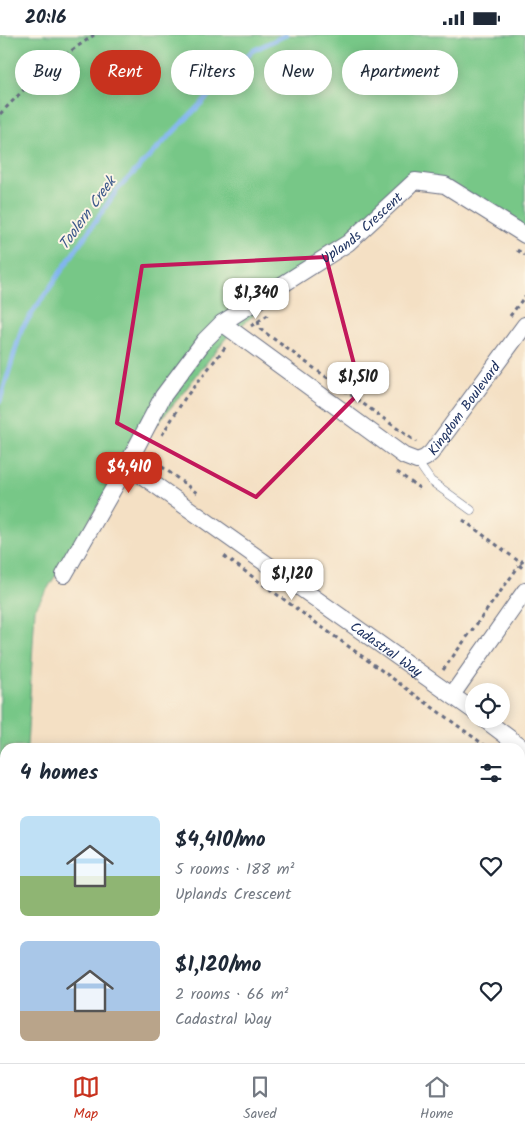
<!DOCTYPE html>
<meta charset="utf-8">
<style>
:root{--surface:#fff;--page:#f2f2f3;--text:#1f2937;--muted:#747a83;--line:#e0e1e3;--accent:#c8321e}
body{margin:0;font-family:Kalam,sans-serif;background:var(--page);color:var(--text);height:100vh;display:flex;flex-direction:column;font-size:19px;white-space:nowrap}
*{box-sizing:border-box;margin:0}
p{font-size:16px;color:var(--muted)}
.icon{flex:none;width:28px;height:28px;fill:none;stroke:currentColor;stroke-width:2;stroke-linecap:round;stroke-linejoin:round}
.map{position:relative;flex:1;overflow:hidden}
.details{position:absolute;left:0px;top:708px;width:525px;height:321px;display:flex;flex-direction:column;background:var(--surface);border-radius:15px 15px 0 0;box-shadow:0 2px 12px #0003}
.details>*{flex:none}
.guide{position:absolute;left:15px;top:15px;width:495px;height:45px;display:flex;gap:10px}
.buttons{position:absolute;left:465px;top:648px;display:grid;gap:10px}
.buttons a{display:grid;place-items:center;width:45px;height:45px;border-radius:50%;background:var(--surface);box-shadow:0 2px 12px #0003;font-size:25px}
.price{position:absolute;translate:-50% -42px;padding:0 11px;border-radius:10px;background:#fff;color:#222;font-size:16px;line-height:32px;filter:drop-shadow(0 1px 2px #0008)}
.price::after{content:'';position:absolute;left:50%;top:30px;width:15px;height:11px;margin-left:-8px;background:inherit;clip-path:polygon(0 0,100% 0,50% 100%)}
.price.current{background:var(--accent);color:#fff}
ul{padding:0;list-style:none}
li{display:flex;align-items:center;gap:15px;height:125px;padding:0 20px}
li span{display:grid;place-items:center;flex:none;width:140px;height:100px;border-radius:8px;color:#555}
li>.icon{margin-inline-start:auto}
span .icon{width:60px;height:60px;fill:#fffc;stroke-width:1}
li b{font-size:21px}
h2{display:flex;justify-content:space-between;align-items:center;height:60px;padding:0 20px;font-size:21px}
.tag{padding:0 18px;border-radius:22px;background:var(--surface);box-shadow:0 2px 12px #0003;font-size:18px;line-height:45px}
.tag.current{background:var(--accent);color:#fff}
.status{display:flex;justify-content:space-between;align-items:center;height:35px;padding:0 25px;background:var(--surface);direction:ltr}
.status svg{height:14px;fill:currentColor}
.tabs{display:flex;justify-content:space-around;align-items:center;height:70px;border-top:1px solid var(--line);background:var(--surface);font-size:14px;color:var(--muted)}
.tabs a{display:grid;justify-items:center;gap:2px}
.tabs .current{color:var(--accent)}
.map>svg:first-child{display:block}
.green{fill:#77c787;stroke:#497b72}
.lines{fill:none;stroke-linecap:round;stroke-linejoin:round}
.stream{stroke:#81b5ef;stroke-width:5}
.lane-casing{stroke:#676d82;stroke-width:9}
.street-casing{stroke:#676d82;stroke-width:18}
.path{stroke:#676d82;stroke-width:3;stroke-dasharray:4 4;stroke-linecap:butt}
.lane{stroke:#fff;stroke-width:8}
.street{stroke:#fff;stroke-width:16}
.marked{fill:none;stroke:#c2185b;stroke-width:4;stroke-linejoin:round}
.labels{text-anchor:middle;stroke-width:4;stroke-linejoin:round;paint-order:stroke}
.street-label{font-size:14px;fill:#1b2f5e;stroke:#fcf5e5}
.water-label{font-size:15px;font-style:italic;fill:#3a578a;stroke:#fcf5e5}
</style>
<div class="status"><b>20:16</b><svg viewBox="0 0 49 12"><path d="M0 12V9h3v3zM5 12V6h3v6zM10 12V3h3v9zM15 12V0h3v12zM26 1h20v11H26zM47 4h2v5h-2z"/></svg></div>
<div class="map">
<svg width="525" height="1028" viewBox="0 0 525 1028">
<rect width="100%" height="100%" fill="#fcf5e5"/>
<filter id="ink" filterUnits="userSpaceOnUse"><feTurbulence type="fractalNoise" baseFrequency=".02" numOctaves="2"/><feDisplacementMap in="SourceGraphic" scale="10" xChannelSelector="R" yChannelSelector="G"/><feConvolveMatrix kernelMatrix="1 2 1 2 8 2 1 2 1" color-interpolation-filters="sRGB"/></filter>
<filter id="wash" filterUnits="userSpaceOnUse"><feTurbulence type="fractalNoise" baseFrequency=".0096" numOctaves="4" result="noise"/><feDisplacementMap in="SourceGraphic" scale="20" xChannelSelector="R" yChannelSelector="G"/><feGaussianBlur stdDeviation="1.12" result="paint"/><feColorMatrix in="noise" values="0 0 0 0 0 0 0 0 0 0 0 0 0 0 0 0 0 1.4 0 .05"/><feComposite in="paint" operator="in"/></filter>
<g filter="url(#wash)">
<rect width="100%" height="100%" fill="#f4e0c4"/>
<path class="green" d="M0,0H525V195L413,140L345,204L226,303L182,359L126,426L35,574L27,712H5V860L0,872Z"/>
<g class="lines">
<path class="stream" d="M0,366L22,293L117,155L252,16L286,0"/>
</g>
</g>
<g filter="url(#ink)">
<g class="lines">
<defs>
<path id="lane" d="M417,426L431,446L471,475"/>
<g id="street">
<path id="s1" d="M222,288L404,421L417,426L425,423L431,418L525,290"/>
<path id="s2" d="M127,430L474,676"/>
<path id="s3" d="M64,540L127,430L163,361L205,305L222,288L348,208L415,146L445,150L525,200"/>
<path d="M452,660L525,556"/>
<path d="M484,684L525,715"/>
<path d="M520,798L525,791"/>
<path d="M0,1024L6,1028"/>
</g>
</defs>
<use href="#lane" class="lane-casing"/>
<use href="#street" class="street-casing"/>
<g class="path">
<path d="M0,79L42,36L94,0"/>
<path d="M517,215L525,220"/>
<path d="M510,281L525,261"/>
<path d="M258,286L260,294L416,407"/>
<path d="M251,291L271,278"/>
<path d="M162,400L185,363L227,310"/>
<path d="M149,422L197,458"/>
<path d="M397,437L422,455"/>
<path d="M463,485L521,528L525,522"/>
<path d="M224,521L487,712"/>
<path d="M519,530L525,535"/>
<path d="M443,635L519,531"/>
<path d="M520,737L525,741"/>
<path d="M520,770L525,763"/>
<path d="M520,830L525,823"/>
<path d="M0,922L4,915"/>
<path d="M0,999L5,1003"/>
<path d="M33,1024L39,1028"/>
</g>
<use href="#lane" class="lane"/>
<use href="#street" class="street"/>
</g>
</g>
<path class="marked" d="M326,222L361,356L256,462L117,388L142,231Z"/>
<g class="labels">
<g class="street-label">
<text dy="5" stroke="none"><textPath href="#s3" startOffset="468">Uplands Crescent</textPath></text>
<text dy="5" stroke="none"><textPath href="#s1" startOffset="311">Kingdom Boulevard</textPath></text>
<text dy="5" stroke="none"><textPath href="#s2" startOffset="318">Cadastral Way</textPath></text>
</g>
<g class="water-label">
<text transform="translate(87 178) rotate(-54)" y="5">Toolern Creek</text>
</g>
</g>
</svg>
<div class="buttons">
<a><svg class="icon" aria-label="locate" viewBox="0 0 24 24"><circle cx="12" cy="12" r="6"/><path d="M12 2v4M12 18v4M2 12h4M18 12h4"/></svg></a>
</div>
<b class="price" style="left:256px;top:285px">$1,340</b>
<b class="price" style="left:358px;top:369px">$1,510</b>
<b class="price current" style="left:129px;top:459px">$4,410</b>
<b class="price" style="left:292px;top:566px">$1,120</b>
<div class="guide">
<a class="tag">Buy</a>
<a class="tag current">Rent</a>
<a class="tag">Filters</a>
<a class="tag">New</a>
<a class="tag">Apartment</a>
</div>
<section class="details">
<h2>4 homes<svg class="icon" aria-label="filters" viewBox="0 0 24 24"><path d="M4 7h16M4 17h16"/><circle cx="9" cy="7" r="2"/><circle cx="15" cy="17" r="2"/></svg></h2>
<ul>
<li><span style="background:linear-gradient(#bfe0f5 60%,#8fb573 0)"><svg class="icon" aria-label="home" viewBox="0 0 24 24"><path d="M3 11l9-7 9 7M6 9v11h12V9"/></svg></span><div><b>$4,410/mo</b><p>5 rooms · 188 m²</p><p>Uplands Crescent</p></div><svg class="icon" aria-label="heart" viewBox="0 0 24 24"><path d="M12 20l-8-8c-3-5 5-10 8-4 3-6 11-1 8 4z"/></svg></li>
<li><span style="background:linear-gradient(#a9c7e8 70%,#b9a48a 0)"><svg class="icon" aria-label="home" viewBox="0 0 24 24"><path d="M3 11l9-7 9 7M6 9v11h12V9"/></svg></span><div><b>$1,120/mo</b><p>2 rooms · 66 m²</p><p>Cadastral Way</p></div><svg class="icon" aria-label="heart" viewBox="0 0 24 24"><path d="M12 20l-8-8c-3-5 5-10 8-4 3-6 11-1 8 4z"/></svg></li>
</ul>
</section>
</div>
<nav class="tabs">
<a class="current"><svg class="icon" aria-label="map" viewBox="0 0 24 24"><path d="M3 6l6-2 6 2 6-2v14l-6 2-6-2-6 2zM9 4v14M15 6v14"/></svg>Map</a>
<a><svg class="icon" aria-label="saved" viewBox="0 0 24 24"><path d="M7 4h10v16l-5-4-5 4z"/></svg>Saved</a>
<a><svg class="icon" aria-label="home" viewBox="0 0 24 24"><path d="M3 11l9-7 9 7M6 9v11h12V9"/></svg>Home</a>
</nav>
